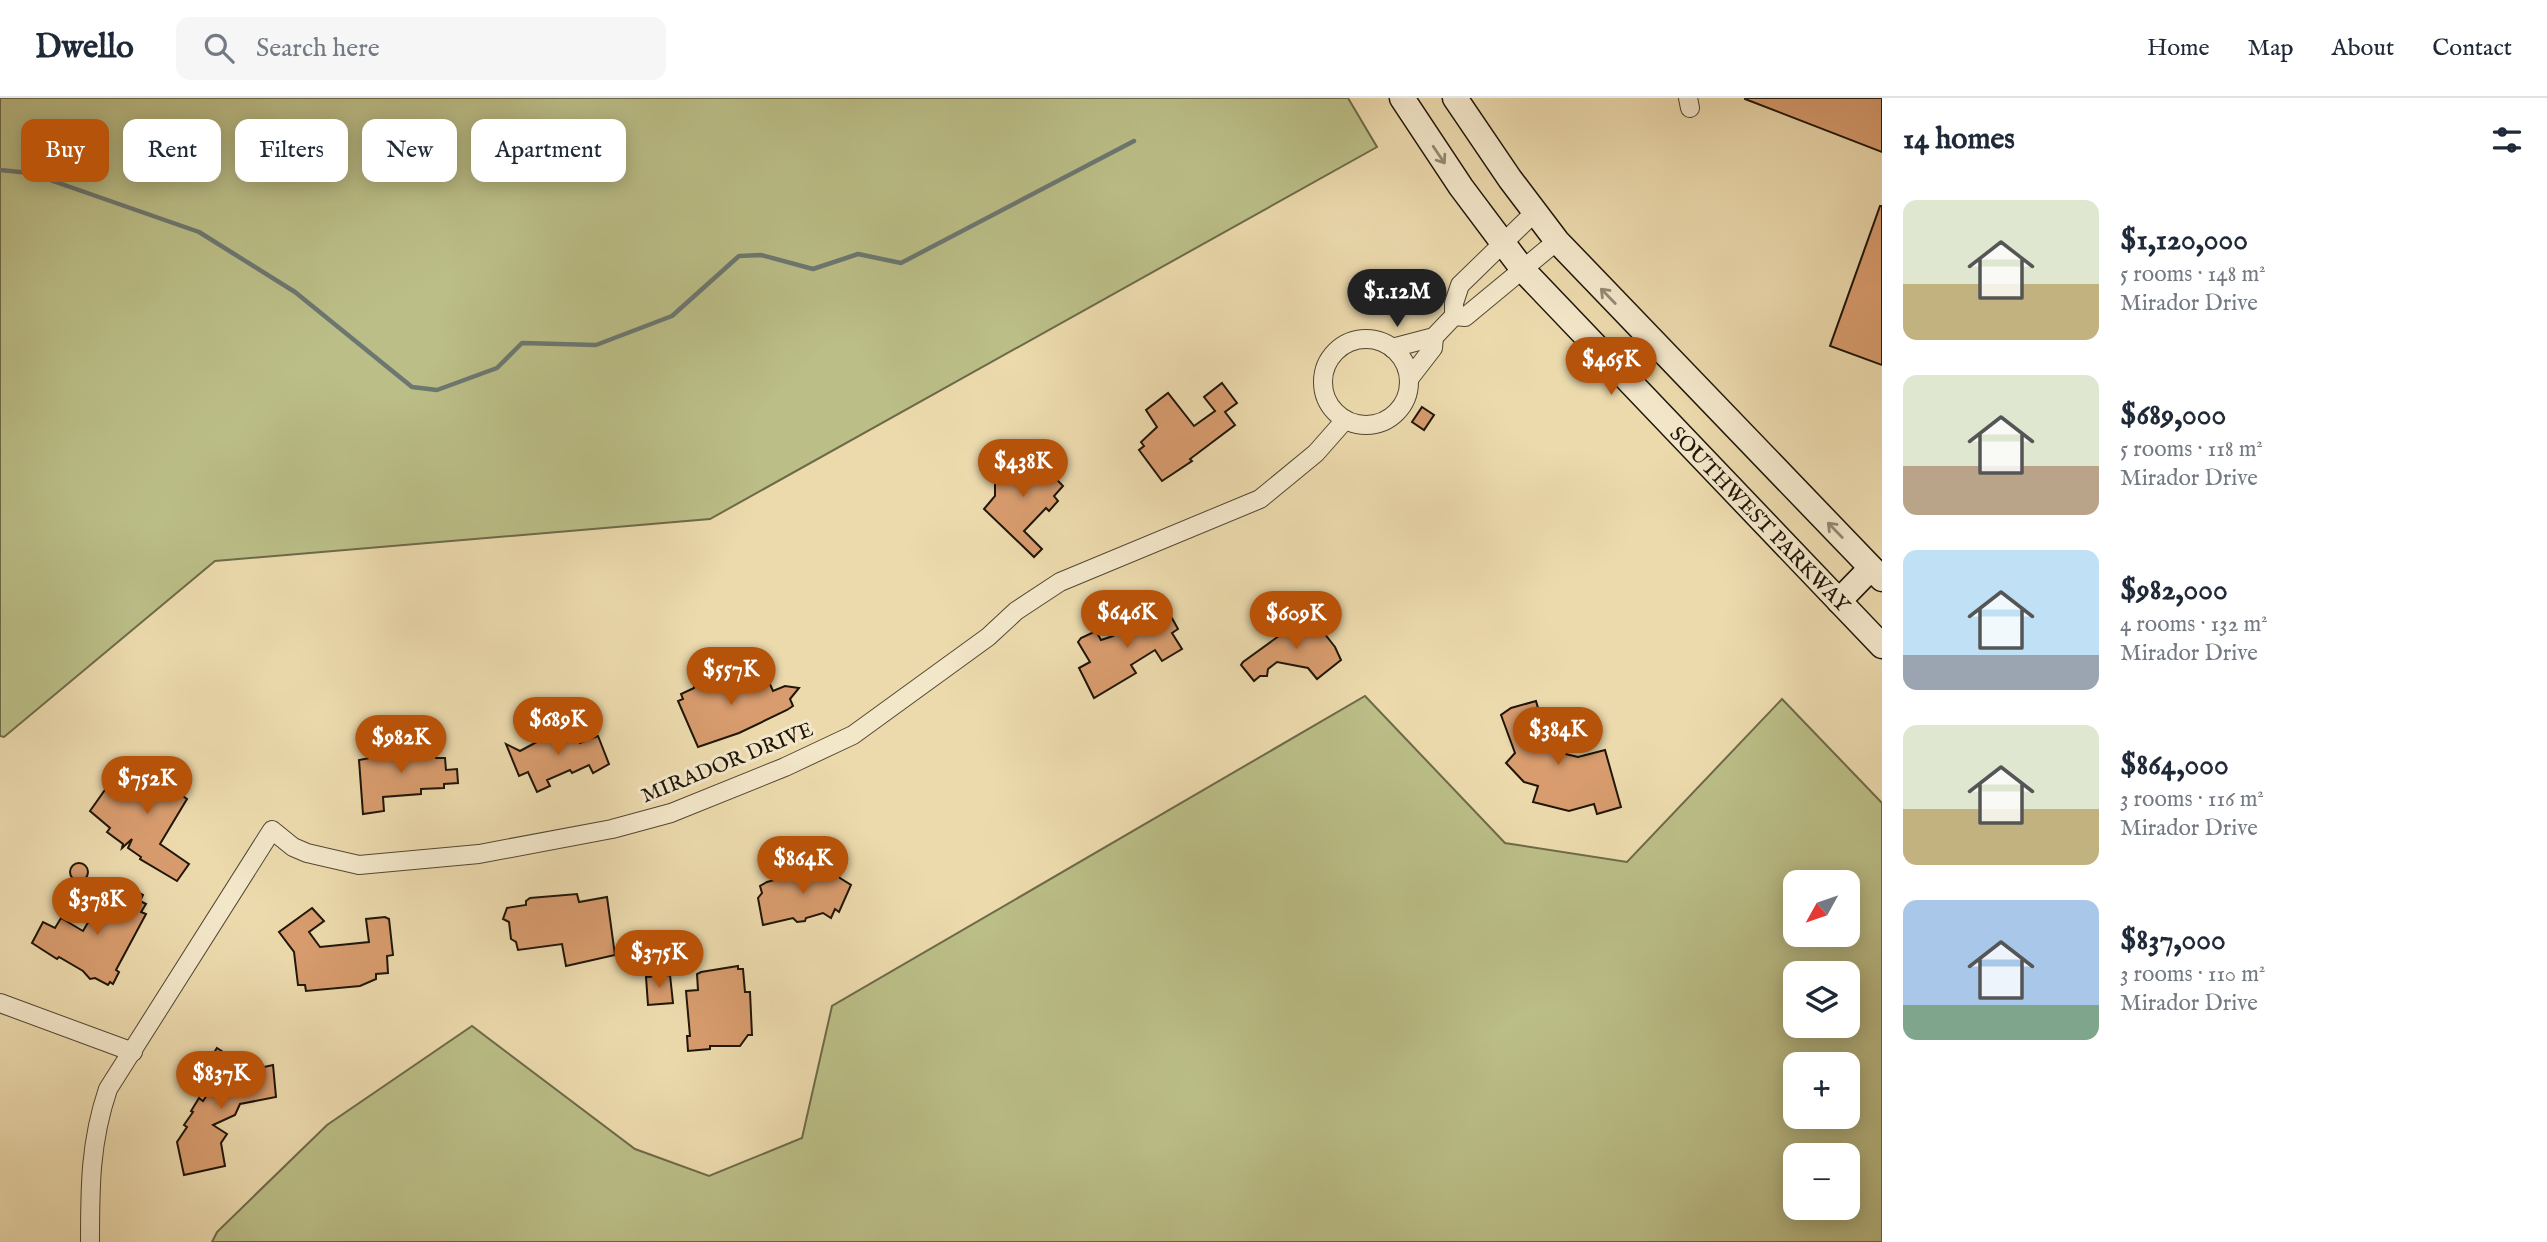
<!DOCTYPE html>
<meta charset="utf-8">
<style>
:root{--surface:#fff;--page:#f6f6f7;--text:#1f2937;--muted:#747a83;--line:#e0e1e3;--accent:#b45309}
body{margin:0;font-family:"IM FELL English",serif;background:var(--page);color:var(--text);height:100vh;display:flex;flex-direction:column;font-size:26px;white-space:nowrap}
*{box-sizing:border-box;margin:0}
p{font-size:23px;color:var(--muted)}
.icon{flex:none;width:38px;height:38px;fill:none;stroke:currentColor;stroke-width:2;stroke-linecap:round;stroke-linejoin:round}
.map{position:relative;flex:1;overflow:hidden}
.drawer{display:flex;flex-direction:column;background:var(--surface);width:665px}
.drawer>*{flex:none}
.guide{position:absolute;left:21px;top:21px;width:665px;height:63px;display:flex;gap:14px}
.needle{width:46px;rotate:230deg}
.buttons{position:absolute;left:1783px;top:772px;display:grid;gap:14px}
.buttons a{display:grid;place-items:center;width:77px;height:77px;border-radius:14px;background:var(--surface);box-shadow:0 4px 18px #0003;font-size:35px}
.price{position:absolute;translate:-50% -60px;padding:0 16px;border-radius:24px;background:var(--accent);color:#fff;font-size:23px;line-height:46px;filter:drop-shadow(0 2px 4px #0008)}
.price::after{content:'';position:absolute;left:50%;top:42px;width:21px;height:16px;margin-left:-10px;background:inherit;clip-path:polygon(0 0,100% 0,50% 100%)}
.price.on{background:#222;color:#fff}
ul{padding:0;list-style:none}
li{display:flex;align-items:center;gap:21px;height:175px;padding:0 21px}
li span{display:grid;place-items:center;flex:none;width:196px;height:140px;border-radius:14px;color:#555}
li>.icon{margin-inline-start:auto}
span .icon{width:84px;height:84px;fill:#fffc;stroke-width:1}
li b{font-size:30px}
h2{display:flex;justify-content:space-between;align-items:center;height:84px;padding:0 21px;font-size:30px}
.pill{padding:0 24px;border-radius:14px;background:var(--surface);box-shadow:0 4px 18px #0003;font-size:24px;line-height:63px}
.pill.on{background:var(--accent);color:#fff}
header{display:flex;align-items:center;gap:42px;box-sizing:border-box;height:98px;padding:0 35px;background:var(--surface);border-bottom:2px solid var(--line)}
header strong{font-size:33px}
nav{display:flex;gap:38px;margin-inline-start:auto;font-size:24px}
.search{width:490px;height:63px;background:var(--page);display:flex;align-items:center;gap:18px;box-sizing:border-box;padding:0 24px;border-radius:14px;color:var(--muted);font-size:26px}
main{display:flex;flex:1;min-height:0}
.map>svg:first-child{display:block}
.green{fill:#bbbe87;stroke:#6d6a48;stroke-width:2;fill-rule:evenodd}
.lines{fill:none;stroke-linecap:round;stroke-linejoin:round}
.stream{stroke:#6c7771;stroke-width:4.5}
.building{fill:#d89c6e;stroke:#1f1609;stroke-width:2}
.minor-casing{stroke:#524732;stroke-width:20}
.secondary-casing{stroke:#1f1609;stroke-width:27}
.minor{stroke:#f3e7ca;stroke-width:18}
.secondary{stroke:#f3e7ca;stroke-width:24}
.oneway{stroke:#948973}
.labels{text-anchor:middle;stroke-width:6;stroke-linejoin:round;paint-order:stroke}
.street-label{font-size:21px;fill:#1f1609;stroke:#f3e7ca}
</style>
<header>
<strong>Dwello</strong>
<div class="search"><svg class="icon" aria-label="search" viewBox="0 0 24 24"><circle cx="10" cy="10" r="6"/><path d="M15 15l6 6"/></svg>Search here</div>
<nav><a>Home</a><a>Map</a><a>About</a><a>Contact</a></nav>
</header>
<main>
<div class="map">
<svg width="1882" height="1144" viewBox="0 0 1882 1144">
<rect width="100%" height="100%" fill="#ecdaad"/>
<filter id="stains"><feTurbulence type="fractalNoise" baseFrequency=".00286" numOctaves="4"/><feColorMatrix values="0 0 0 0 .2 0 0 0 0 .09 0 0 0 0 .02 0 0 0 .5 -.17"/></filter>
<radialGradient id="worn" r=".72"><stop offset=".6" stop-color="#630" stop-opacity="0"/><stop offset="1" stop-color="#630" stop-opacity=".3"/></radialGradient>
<g class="green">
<path d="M0,0H1348L1377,49L710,421L215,463L4,639L0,638Z"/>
<path d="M1365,598L1505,745L1627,764L1782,601L1882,705V1144H212L217,1134L327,1027L472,928L635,1051L709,1078L802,1040L832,908ZM1796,784H1848V836H1796ZM1796,875H1848V928H1796ZM1796,966H1848V1018H1796ZM1796,1057H1848V1110H1796Z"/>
</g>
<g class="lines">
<path class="stream" d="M0,72L30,75L199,134L295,194L412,289L437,292L497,270L522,245L596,247L672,218L739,158L761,157L813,171L858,156L901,165L1134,43"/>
</g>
<g class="building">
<path d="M1882,0V54L1745,1V0Z"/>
<path d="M1880,108H1882V267L1830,248Z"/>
<path d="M1222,285L1237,305L1225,314L1235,327L1190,361L1192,363L1162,383L1139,352L1144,348L1141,344L1157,329L1146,312L1168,295L1194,328L1215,313L1204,299Z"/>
<path d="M1422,309L1434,317L1424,332L1412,324Z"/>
<path d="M1036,360L1063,388L1054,398L1058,403L1049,413L1046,410L1024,433L1042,451L1034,459L984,411L995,398V381L998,374L1010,362L1022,371Z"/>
<path d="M1159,507L1168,513L1178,531L1172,535L1182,551L1162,563L1155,552L1131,567L1136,575L1094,600L1079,570L1090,564L1078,544L1081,540L1096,533L1101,542L1113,538Z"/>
<path d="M1309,516L1335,549L1341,562L1317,581L1308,570L1277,564L1268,571L1267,578H1260L1254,583L1241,567L1243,564Z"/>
<path d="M712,576L714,580L721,577L727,592L761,580L766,588L770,586L773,593L785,588L799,590L790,601L793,608L787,612L739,635L698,649L678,603L683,601L681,596L694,590V583Z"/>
<path d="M1536,603L1542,624L1538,625L1543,643L1553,653L1578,659L1605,652L1621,709L1597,716L1594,706L1569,713L1533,704L1538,688L1524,684L1506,665L1515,655L1501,617L1511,610Z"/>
<path d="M557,633L558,636L574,633L580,645L598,638L609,666L593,675L589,667L572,675L570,672L547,682L550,688L537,694L528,674L519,678L506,646L520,653Z"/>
<path d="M399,650H432L436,660H445L446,672L457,671L458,685L444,686V690L421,691V696L383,699L384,713L363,716L359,662L370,660V652Z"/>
<path d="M163,661L171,666L179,665L180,679L188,684L180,696L187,701L160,746L189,766L177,783L140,761L141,759L128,750L132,741L122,750L123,746L107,734L110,730L90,713L107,689L118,697L124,689L131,694L148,668L155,673Z"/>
<path d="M825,764L833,769L840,780L851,787L839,814L835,811L831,820L823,815L806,820L805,823L797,824L793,820L763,827L758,800L762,795L760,788L767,784L785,779L790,782L795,778L821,770Z"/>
<circle cx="79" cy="774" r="9"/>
<path d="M127,788L143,797L140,803L146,806L141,814L146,816L116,872L119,874L113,886L110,884L108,887L95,880L90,881L83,873L59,859L57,861L32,845L43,824L55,830L61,820L83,833L106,794L117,801Z"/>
<path d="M577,796L579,804L607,799L615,857L566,868L562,846L518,852L516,844L511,841L509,824L503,821L507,810L526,807V803L530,800Z"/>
<path d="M312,810L324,823L309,834L320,849L369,844L366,821L385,819L389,821L393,857L387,858L388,875L376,876V881L360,888L306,893L305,887H298L294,854L279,834Z"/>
<path d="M738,868V871H743L745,894H750L752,937H748L740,948H710V951L688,953L687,938H690L686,893L698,892L697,876L701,874Z"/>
<path d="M670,877L673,905L648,907L646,879Z"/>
<path d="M217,950L251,972L273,967L276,999L240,1006L235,1017L213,1027L227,1036L221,1045L225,1068L184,1077L177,1044L187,1029L184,1027L193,1014L191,1013L199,1000L203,1003L220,977L206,967Z"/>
</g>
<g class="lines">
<defs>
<g id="minor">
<path d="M1688,0L1690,10"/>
<path d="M1454,218L1465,219L1557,143"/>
<circle cx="1366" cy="284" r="43"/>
<path d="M1392,250L1434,239L1454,218V205L1460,187L1535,114"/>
<path d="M1409,281L1433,250L1434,239"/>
<path d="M0,905L133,954"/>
<path d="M90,1144C90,1089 90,1044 108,991L272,732L293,749L307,755L359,767L479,756L612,731L671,715L785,669L853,637L988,539L1016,513L1060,484L1260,401L1316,355L1345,322"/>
</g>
<g id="secondary">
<path d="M1402,0L1461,89L1524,173L1882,548"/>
<path d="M1455,0L1510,81L1557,143L1882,481"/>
<path d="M1839,503L1871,470"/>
</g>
</defs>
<use href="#minor" class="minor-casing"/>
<use href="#secondary" class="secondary-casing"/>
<use href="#minor" class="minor"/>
<use href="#secondary" class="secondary"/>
</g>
<defs><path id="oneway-shaft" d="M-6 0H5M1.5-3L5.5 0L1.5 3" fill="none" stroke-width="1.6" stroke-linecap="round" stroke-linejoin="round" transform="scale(1.75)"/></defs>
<g class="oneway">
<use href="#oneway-shaft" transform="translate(1439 57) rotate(56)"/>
<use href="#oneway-shaft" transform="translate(1608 198) rotate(-134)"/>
<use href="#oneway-shaft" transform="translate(1835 432) rotate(-134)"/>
</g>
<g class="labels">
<g class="street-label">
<text transform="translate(1760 421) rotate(46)" y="7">SOUTHWEST PARKWAY</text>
<text transform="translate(727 664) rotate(-22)" y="7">MIRADOR DRIVE</text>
</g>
</g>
<rect width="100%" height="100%" filter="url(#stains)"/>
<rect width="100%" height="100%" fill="url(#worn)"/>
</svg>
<div class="buttons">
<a><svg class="needle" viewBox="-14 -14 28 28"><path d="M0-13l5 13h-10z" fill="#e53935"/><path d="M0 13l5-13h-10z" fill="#747a83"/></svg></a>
<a><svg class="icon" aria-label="layers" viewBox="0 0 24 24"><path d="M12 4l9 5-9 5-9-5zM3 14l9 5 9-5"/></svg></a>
<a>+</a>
<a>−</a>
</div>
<b class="price on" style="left:1397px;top:231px">$1.12M</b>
<b class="price" style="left:1611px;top:299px">$465K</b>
<b class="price" style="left:1023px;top:401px">$438K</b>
<b class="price" style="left:1127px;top:552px">$646K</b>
<b class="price" style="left:1296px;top:553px">$609K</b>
<b class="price" style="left:731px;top:609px">$557K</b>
<b class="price" style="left:558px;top:659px">$689K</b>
<b class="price" style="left:1558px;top:669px">$384K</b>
<b class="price" style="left:401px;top:677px">$982K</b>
<b class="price" style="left:147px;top:718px">$752K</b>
<b class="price" style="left:803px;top:798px">$864K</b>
<b class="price" style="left:97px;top:839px">$378K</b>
<b class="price" style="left:659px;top:892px">$375K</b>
<b class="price" style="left:221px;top:1013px">$837K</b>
<div class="guide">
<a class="pill on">Buy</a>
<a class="pill">Rent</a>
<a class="pill">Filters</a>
<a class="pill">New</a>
<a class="pill">Apartment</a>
</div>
</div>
<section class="drawer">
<h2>14 homes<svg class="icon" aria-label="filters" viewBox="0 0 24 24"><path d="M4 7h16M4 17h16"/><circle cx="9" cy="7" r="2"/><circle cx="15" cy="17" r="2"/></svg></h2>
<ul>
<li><span style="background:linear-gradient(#dfe7d0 60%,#c2b280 0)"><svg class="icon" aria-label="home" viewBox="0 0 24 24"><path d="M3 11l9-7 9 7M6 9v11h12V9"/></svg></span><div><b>$1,120,000</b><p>5 rooms · 148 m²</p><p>Mirador Drive</p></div></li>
<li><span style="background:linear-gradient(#dfe7d0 65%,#b9a48a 0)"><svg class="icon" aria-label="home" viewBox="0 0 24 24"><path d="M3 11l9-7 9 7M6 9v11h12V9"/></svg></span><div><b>$689,000</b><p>5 rooms · 118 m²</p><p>Mirador Drive</p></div></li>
<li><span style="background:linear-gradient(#bfe0f5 75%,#9aa5b1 0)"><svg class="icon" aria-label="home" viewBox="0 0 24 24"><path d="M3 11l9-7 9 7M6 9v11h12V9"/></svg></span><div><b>$982,000</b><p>4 rooms · 132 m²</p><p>Mirador Drive</p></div></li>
<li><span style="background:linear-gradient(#dfe7d0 60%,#c2b280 0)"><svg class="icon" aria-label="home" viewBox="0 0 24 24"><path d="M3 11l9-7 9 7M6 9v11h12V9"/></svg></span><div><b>$864,000</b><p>3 rooms · 116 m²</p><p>Mirador Drive</p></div></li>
<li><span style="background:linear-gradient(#a9c7e8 75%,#7fa58c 0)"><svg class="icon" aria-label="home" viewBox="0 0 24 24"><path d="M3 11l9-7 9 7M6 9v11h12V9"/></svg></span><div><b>$837,000</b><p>3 rooms · 110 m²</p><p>Mirador Drive</p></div></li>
</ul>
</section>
</main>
